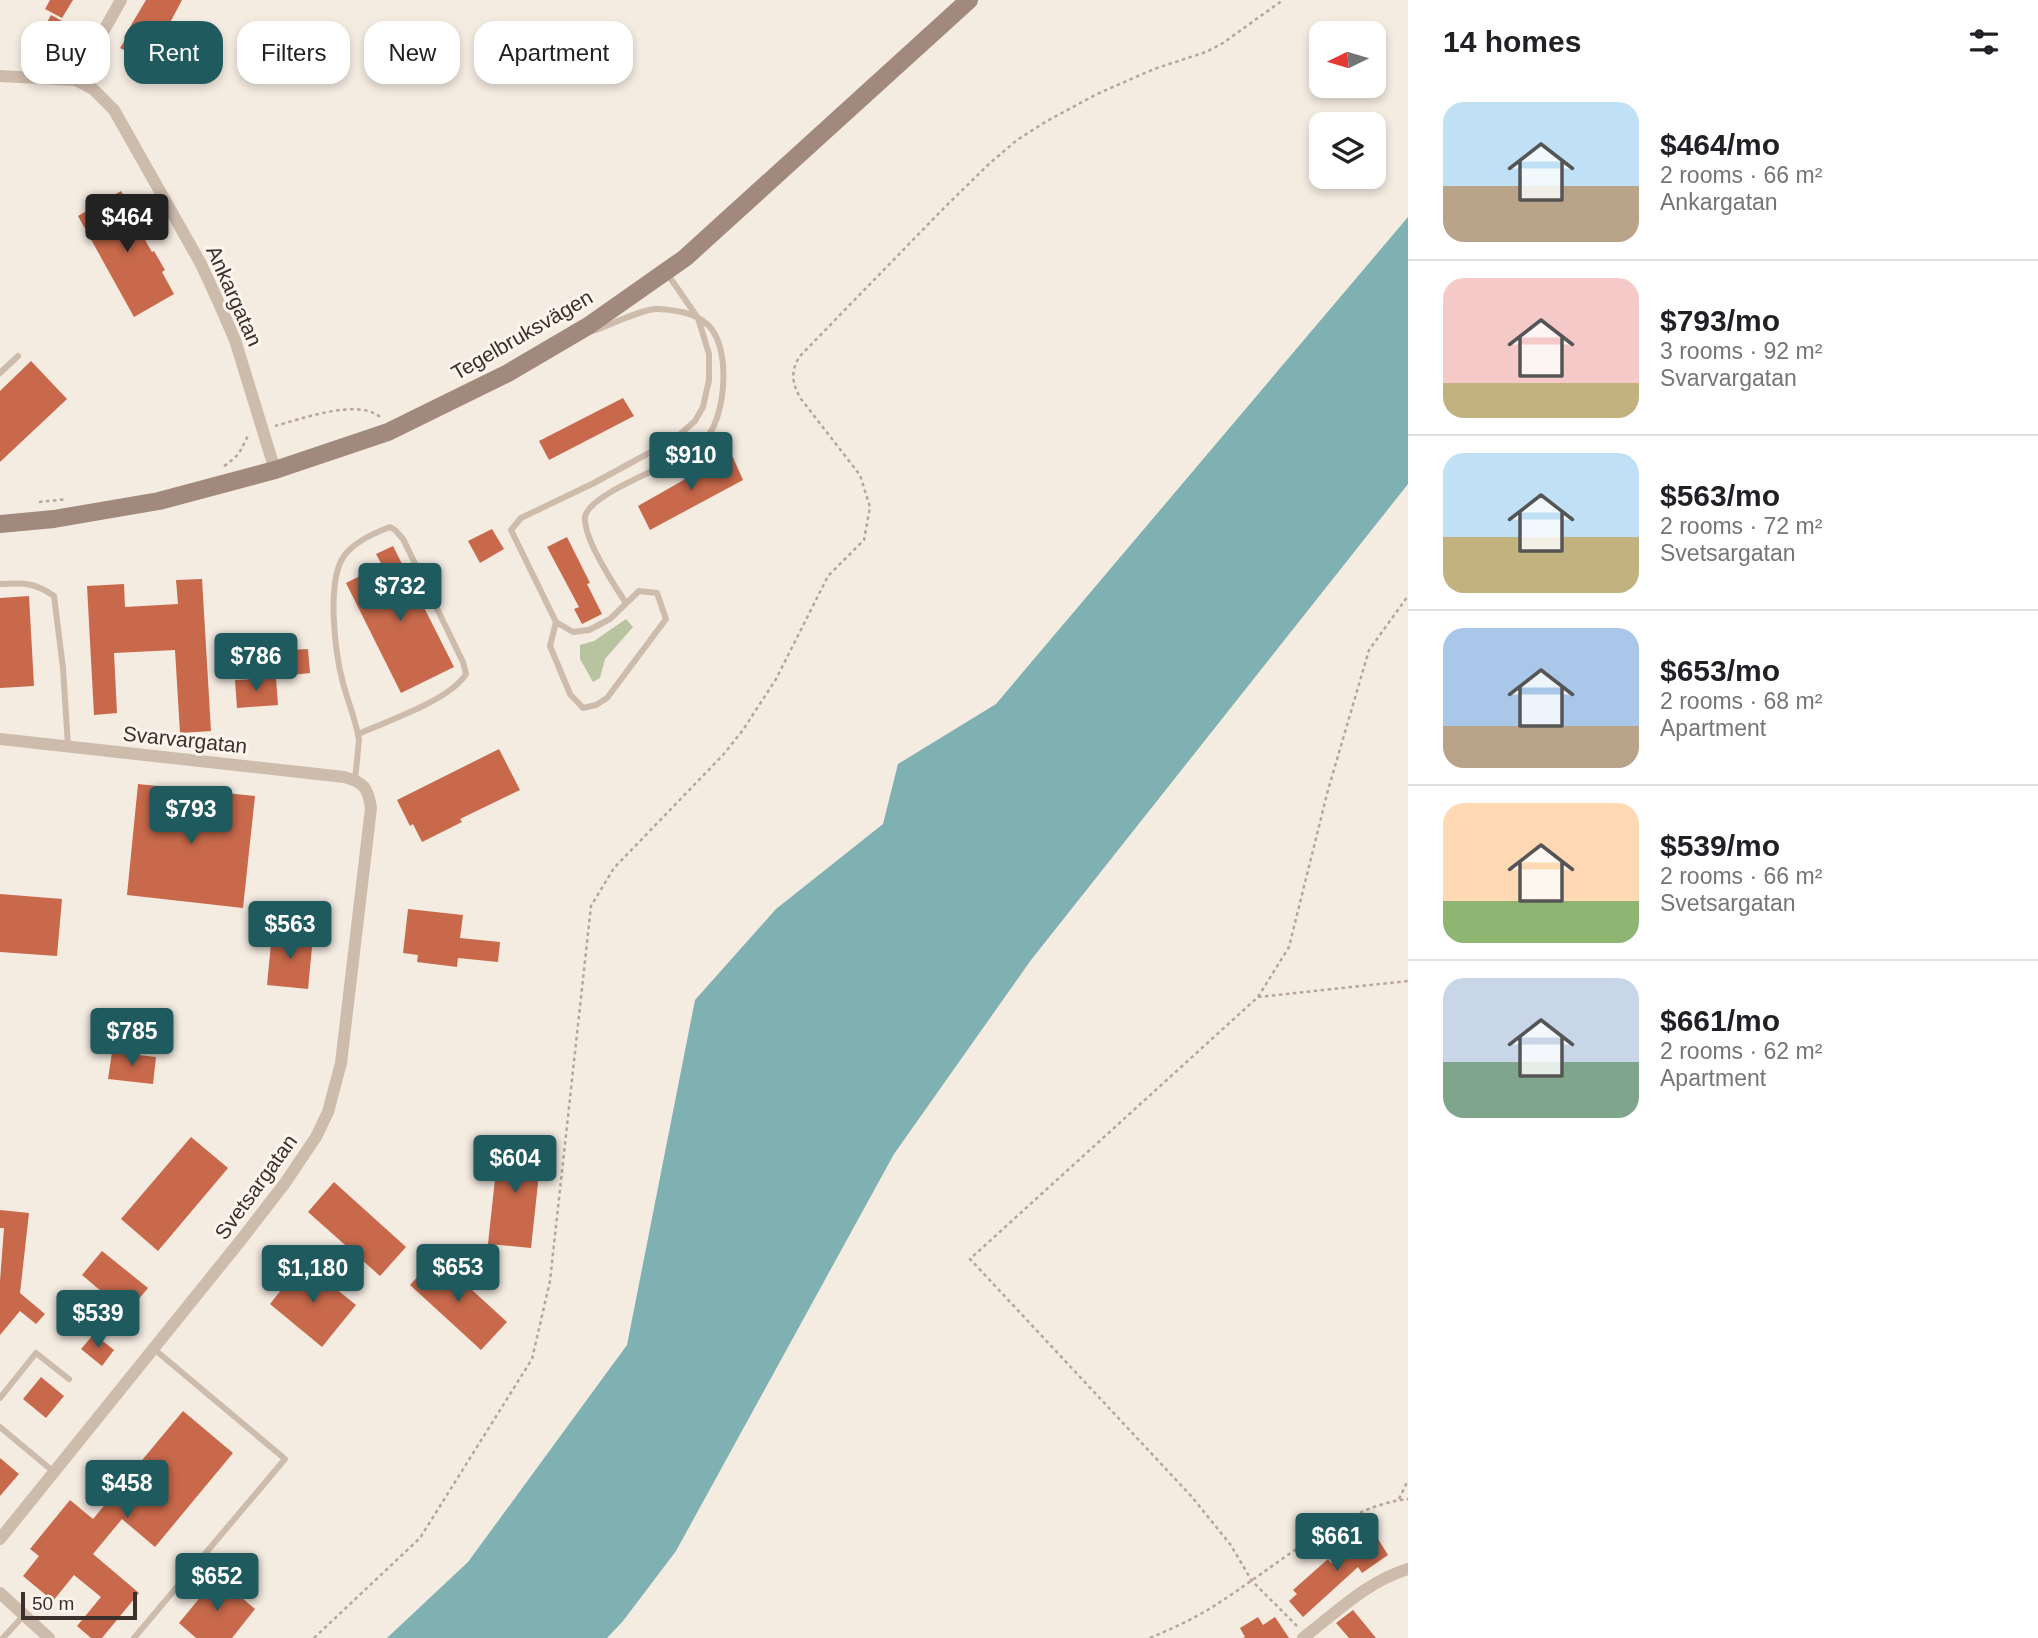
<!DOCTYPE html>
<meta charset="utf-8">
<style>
:root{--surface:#fff;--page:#f2f2f2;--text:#202124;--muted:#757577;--line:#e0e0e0;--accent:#1f5a5e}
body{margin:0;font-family:Arial,sans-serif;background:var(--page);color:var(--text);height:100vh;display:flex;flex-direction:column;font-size:26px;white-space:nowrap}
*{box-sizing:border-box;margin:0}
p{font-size:23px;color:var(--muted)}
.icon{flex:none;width:38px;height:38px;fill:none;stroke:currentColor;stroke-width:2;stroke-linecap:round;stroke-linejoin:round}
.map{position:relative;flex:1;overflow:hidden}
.drawer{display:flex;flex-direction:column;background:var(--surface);width:630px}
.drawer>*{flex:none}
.guide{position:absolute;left:21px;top:21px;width:665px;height:63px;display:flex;gap:14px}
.needle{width:46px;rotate:265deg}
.controls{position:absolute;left:1309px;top:21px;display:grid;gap:14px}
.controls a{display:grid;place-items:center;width:77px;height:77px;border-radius:14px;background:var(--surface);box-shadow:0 4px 10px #0003;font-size:35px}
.scale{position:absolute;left:21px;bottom:18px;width:116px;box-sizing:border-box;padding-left:7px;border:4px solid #3b302b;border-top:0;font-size:19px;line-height:24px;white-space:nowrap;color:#3b302b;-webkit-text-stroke:5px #fbf5ee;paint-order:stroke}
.price{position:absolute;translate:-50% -60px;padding:0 16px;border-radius:7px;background:var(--accent);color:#fff;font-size:23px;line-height:46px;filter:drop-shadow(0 2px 4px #0008)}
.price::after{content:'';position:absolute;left:50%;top:42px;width:21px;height:16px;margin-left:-10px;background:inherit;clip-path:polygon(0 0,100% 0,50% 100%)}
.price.on{background:#222;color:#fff}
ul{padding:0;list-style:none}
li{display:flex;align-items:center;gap:21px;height:175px;padding:0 35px}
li+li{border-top:2px solid var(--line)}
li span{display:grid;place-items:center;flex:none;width:196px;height:140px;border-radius:21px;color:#555}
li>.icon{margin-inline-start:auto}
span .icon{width:84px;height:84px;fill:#fffc;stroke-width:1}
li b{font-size:30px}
h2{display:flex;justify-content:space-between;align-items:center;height:84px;padding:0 35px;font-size:30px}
.chip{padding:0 24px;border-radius:21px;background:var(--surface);box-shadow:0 4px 10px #0003;font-size:24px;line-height:63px}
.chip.on{background:var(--accent);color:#fff}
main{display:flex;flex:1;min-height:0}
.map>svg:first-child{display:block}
.green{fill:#b8c4a0}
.water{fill:#7fb0b2}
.building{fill:#c8694b}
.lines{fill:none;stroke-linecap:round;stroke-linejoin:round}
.path{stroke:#b9a596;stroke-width:2.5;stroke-dasharray:3.5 3.5;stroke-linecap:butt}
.lane{stroke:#cdbbac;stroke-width:6}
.street{stroke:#cdbbac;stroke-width:12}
.secondary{stroke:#a18a7d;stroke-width:18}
.labels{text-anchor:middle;stroke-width:6;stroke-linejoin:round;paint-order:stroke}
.street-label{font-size:21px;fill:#3b302b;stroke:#fbf5ee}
</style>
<main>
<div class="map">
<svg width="1408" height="1638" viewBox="0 0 1408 1638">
<rect width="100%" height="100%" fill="#f4ebe1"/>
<path class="green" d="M626,619L633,627L605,659L600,678L593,682L580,659V645L594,641Z"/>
<path class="water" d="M1408,217V484L1031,960L894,1154L676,1551L623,1621L607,1638H387L468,1562L627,1345L695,1000L776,909L883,824L898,764L996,704Z"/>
<g class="building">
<path d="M50,0H73L62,18L45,9Z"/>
<path d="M146,0H182L154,53L137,44L132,54L120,48L126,38L124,37Z"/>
<path d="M51,15L75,28L58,57L42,48L47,39L40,35Z"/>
<path d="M121,191L133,212L130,214L152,252L154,251L165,270L162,272L174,294L134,317L78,216Z"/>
<path d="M31,361L67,399L0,462V391Z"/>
<path d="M623,398L634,416L549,460L539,441Z"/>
<path d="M731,453L743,480L650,530L638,506Z"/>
<path d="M492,529L504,549L480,563L468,541Z"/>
<path d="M567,537L590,583L587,584L602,614L582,624L574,609L579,607L547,547Z"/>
<path d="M393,546L454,667L401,693L346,583L382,565L376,554Z"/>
<path d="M202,579L211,731L180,733L175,650L114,653L117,713L94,715L87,586L124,584L125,607L178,604L176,580Z"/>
<path d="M29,596L34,686L0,688V598Z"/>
<path d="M308,649L310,673L292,675L290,650Z"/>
<path d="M276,678L278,705L237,708L235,680Z"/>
<path d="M499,749L520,790L460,819L462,822L422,842L413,824L410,826L397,800Z"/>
<path d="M138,784L255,796L243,908L127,895Z"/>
<path d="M0,894L62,899L57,956L0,952Z"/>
<path d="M408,909L463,915L460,938L500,942L498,962L458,958L457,967L417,962L418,955L403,953Z"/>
<path d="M272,933L313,937L308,989L267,985Z"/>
<path d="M112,1052L156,1057L153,1084L108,1079Z"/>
<path d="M191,1137L228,1168L158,1251L121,1219Z"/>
<path d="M499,1142L542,1146L531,1248L488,1244Z"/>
<path d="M334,1182L406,1247L380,1276L308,1212Z"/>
<path d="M0,1210L29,1213L20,1293L45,1314L36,1324L20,1311L0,1335V1281L4,1228H0Z"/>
<path d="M102,1251L148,1288L127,1313L82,1275Z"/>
<path d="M436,1257L507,1322L481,1350L410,1285Z"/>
<path d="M303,1262L356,1305L322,1347L270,1304Z"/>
<path d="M94,1334L114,1350L102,1366L81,1349Z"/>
<path d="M41,1377L64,1396L46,1418L23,1399Z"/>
<path d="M183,1411L233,1453L155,1547L122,1519L93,1554L139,1593L102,1638H91L77,1626L101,1597L74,1575L53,1601L23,1576L39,1556L30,1549L70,1500L93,1519Z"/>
<path d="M0,1458L19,1474L0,1496Z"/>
<path d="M1373,1531L1388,1555L1362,1573L1358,1567L1303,1617L1289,1601L1297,1594L1293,1590L1328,1559L1331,1563L1348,1548Z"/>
<path d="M217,1577L255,1609L232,1638H196L179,1623Z"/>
<path d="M1353,1610L1376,1638H1349L1336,1623Z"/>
<path d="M1258,1617L1263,1625L1275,1617L1289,1638H1243L1245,1637L1240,1628Z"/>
</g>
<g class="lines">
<g class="path">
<path d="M275,426C301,419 358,398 380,417"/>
<path d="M224,466C242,454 240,450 249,434"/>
<path d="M39,502L67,499"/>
<path d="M1258,997L1408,981"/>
<path d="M1399,1499L1408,1480"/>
<path d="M1297,1626L1252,1581L1230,1544L1192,1497L970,1259L1258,997L1289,947L1328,790L1369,650L1408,596"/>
<path d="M314,1638L420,1538L532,1359L550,1281L591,906L614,868L723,755L743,730L776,679L828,576L864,540L870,507L860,475L801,399C792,384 790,371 800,356L945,207L989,164L1017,140L1047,121L1097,94L1154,69L1206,52L1223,43L1283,0"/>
<path d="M1150,1638C1173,1628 1196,1618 1217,1604C1273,1569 1342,1506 1408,1499"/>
</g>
<g class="lane">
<path d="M593,331C609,326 643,308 658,309C675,310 694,312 708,325C731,347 726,412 708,436C702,444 692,451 683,456C665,467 588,495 585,517C583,538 614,585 626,603"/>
<path d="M0,373L18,356"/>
<path d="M0,584C23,583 34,582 54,596L63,668L68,746"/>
<path d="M556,622L550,646L570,694L583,708L596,705L607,698L666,619L657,593L639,591L610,619L589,630L573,632L556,622L511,530L521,518L594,483L647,454L678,436L695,421L703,407L709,380V354L698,318L666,272"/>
<path d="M355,780L359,740C356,720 348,702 343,683C335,653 326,582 344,556C354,542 374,533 390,527L395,530L403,539L463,662L466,674C450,700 388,721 358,734"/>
<path d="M0,1398L36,1353L69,1379"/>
<path d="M0,1427L54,1472"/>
<path d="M3,1638L24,1615"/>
<path d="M134,1638L285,1459L154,1349"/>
</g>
<g class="street">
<path d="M0,76L76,80L93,89L114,110L201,264L218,301L235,340L275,470"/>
<path d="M76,80L121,0"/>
<path d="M0,739L344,777C364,782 368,788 371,808L341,1063L328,1112L316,1137L285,1183L241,1240L0,1539"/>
<path d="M0,1593L49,1638"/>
<path d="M1303,1638C1337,1612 1366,1582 1408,1569"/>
</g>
<path class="secondary" d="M0,524L54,519L159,501L275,470L388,432L508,373L588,326L685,258L969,0"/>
</g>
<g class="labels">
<g class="street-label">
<text transform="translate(234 296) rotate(66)" y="7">Ankargatan</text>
<text transform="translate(522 335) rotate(-30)" y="7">Tegelbruksvägen</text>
<text transform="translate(185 740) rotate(6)" y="7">Svarvargatan</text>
<text transform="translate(256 1187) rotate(-54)" y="7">Svetsargatan</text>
</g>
</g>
</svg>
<div class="controls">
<a><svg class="needle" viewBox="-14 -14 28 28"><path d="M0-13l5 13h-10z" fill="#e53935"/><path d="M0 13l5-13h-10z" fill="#757577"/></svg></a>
<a><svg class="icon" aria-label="layers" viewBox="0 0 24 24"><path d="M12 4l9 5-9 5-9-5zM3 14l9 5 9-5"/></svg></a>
</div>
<div class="scale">50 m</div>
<b class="price on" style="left:127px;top:254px">$464</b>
<b class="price" style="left:691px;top:492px">$910</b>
<b class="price" style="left:400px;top:623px">$732</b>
<b class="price" style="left:256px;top:693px">$786</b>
<b class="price" style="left:191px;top:846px">$793</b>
<b class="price" style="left:290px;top:961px">$563</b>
<b class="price" style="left:132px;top:1068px">$785</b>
<b class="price" style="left:515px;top:1195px">$604</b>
<b class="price" style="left:458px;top:1304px">$653</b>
<b class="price" style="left:313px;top:1305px">$1,180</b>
<b class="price" style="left:98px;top:1350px">$539</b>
<b class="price" style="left:127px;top:1520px">$458</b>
<b class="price" style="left:1337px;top:1573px">$661</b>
<b class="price" style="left:217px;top:1613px">$652</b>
<div class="guide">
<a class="chip">Buy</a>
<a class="chip on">Rent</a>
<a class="chip">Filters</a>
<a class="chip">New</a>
<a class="chip">Apartment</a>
</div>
</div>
<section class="drawer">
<h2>14 homes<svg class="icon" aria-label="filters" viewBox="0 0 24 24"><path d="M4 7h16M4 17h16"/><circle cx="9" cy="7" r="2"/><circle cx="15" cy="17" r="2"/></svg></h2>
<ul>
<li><span style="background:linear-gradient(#bfe0f5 60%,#b9a48a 0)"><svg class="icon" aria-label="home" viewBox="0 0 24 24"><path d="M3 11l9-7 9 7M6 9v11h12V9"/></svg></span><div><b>$464/mo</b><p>2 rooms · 66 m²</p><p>Ankargatan</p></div></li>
<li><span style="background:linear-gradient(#f6c9c9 75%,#c2b280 0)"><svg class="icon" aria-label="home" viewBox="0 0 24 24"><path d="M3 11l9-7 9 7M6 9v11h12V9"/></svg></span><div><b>$793/mo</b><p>3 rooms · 92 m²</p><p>Svarvargatan</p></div></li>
<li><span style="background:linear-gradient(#bfe0f5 60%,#c2b280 0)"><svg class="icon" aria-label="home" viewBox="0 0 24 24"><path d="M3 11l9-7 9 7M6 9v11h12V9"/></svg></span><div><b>$563/mo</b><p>2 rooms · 72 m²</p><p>Svetsargatan</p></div></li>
<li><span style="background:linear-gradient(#a9c7e8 70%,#b9a48a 0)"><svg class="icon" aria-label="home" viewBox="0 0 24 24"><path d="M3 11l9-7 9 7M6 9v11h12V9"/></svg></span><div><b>$653/mo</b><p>2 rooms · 68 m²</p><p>Apartment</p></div></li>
<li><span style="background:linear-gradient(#ffd9b3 70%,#8fb573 0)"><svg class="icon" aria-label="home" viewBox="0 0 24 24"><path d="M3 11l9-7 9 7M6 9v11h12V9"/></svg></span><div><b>$539/mo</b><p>2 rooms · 66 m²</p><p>Svetsargatan</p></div></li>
<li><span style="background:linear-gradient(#c9d6e8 60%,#7fa58c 0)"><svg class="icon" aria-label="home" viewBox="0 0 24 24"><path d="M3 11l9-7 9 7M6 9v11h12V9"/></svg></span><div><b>$661/mo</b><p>2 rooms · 62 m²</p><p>Apartment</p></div></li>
</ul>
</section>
</main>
